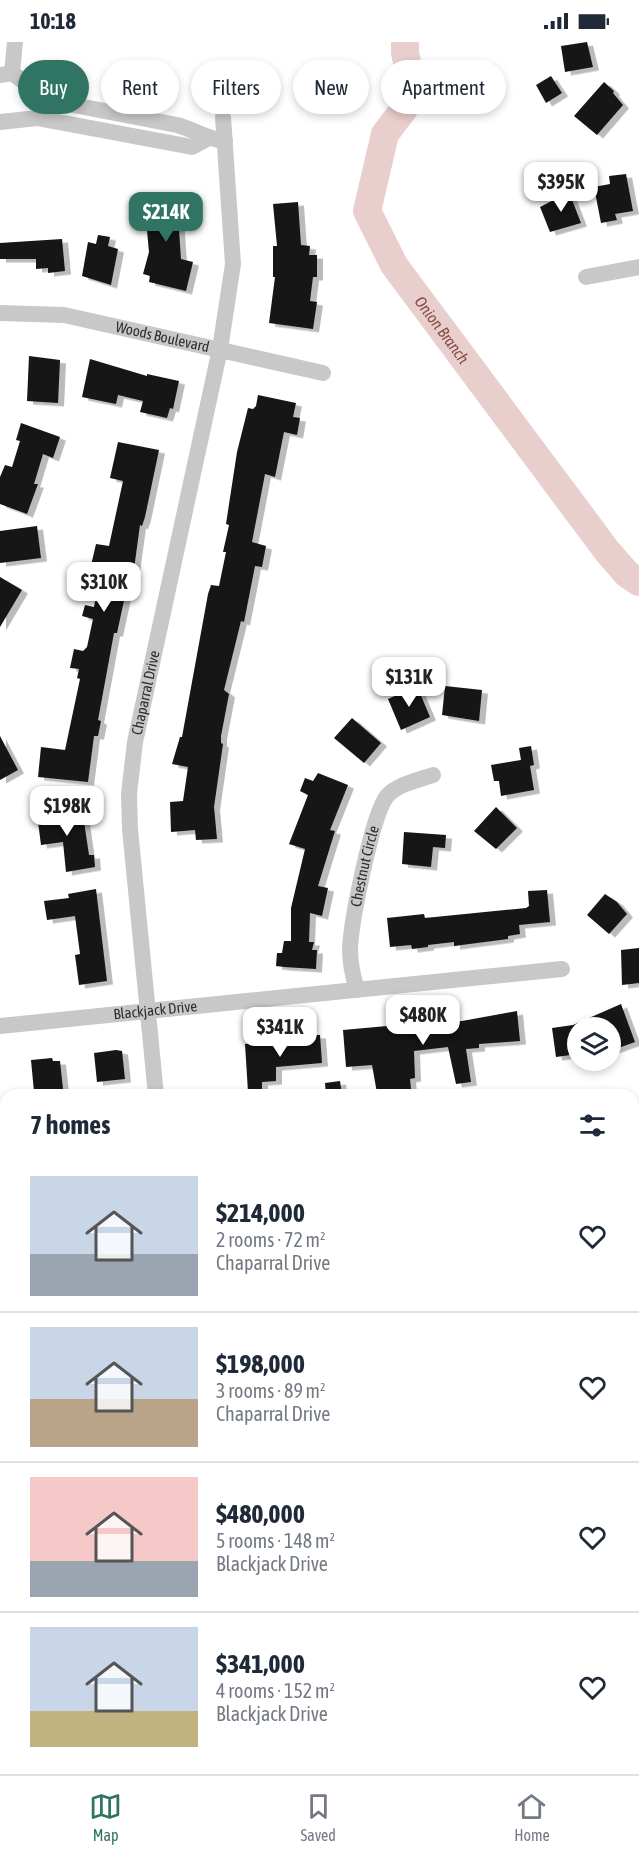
<!DOCTYPE html>
<meta charset="utf-8">
<style>
:root{--surface:#fff;--page:#f6f6f7;--text:#1f2937;--muted:#747a83;--line:#e0e1e3;--accent:#307563}
body{margin:0;font-family:"Asap Condensed",sans-serif;background:var(--page);color:var(--text);height:100vh;display:flex;flex-direction:column;font-size:22px;white-space:nowrap}
*{box-sizing:border-box;margin:0}
p{font-size:20px;color:var(--muted)}
.icon{flex:none;width:33px;height:33px;fill:none;stroke:currentColor;stroke-width:2;stroke-linecap:round;stroke-linejoin:round}
.map{position:relative;flex:1;overflow:hidden}
.panel{position:absolute;left:0px;top:1047px;width:639px;height:686px;display:flex;flex-direction:column;background:var(--surface);border-radius:18px 18px 0 0;box-shadow:0 3px 9px #0003}
.panel>*{flex:none}
.top-card{position:absolute;left:18px;top:18px;width:603px;height:54px;display:flex;gap:12px}
.buttons{position:absolute;left:567px;top:975px;display:grid;gap:12px}
.buttons a{display:grid;place-items:center;width:54px;height:54px;border-radius:50%;background:var(--surface);box-shadow:0 3px 9px #0003;font-size:30px}
.price{position:absolute;translate:-50% -51px;padding:0 14px;border-radius:12px;background:#fff;color:#222;font-size:20px;line-height:39px;filter:drop-shadow(0 2px 3px #0008)}
.price::after{content:'';position:absolute;left:50%;top:36px;width:18px;height:14px;margin-left:-9px;background:inherit;clip-path:polygon(0 0,100% 0,50% 100%)}
.price.active{background:var(--accent);color:#fff}
ul{padding:0;list-style:none}
li{display:flex;align-items:center;gap:18px;height:150px;padding:0 30px}
li+li{border-top:2px solid var(--line)}
li span{display:grid;place-items:center;flex:none;width:168px;height:120px;border-radius:0px;color:#555}
li>.icon{margin-inline-start:auto}
span .icon{width:72px;height:72px;fill:#fffc;stroke-width:1}
li b{font-size:26px}
h2{display:flex;justify-content:space-between;align-items:center;height:72px;padding:0 30px;font-size:26px}
.tag{padding:0 21px;border-radius:27px;background:var(--surface);box-shadow:0 3px 9px #0003;font-size:21px;line-height:54px}
.tag.active{background:var(--accent);color:#fff}
.status{display:flex;justify-content:space-between;align-items:center;height:42px;padding:0 30px;background:var(--surface);direction:ltr}
.status svg{height:16px;fill:currentColor}
.dock{display:flex;justify-content:space-around;align-items:center;height:84px;border-top:2px solid var(--line);background:var(--surface);font-size:16px;color:var(--muted)}
.dock a{display:grid;justify-items:center;gap:3px}
.dock .active{color:var(--accent)}
.map>svg:first-child{display:block}
.lines{fill:none;stroke-linecap:round;stroke-linejoin:round}
.river{stroke:#e8cecc;stroke-width:28}
.building{fill:#151515;filter:url(#shadow)}
.minor{stroke:#c8c8c8;stroke-width:16}
.labels{text-anchor:middle;stroke-width:6;stroke-linejoin:round;paint-order:stroke}
.street-label{font-size:15px;fill:#2e2e2e;stroke:#fff}
.water-label{font-size:16px;font-style:italic;fill:#874a46;stroke:#fff}
</style>
<div class="status"><b>10:18</b><svg viewBox="0 0 49 12"><path d="M0 12V9h3v3zM5 12V6h3v6zM10 12V3h3v9zM15 12V0h3v12zM26 1h20v11H26zM47 4h2v5h-2z"/></svg></div>
<div class="map">
<svg width="639" height="1732" viewBox="0 0 639 1732">
<defs>
<filter id="shadow"><feDropShadow dx="6" dy="3.5" stdDeviation="0" flood-color="#0004"/></filter>
</defs>
<rect width="100%" height="100%" fill="#fff"/>
<g class="lines">
<path class="river" id="s1" d="M405,0V11L411,38L404,67L385,92L367,169L394,223L607,509L627,532L639,540"/>
</g>
<g class="building">
<path d="M587,0L593,25L565,30L561,4Z"/>
<path d="M551,34L562,51L546,61L536,43Z"/>
<path d="M604,40L614,49L613,51L623,63L597,93L574,74Z"/>
<path d="M626,132L633,169L615,172L617,178L601,181L594,145L610,142L609,134Z"/>
<path d="M569,150L581,181L550,190L540,165Z"/>
<path d="M191,155L192,172L178,173L181,217L193,220L186,249L149,240L150,234L143,232L149,210L146,178H142L141,161Z"/>
<path d="M298,160L301,203L310,204L309,213H317V235H313L310,259L317,260L313,287L269,281L275,235H273V204H277L273,162Z"/>
<path d="M98,193L110,195L108,204L118,207L111,243L82,234L88,200L96,202Z"/>
<path d="M62,197L65,229L48,231V226L36,227V217H0V201Z"/>
<path d="M29,314L60,318L58,361L27,359Z"/>
<path d="M90,317L147,334V332L179,339L173,367L170,366L167,376L140,370L143,359L118,353L116,362L82,355Z"/>
<path d="M258,353L296,361L293,375L300,376L297,393L284,390L275,435L265,432L252,500L266,504L262,525L255,524L244,580L241,579L224,648L229,652L221,694V701L223,702L214,765L217,797L196,798L195,788L171,790L170,760L183,759L188,725L172,722L180,695H182L208,552L211,543L219,544L226,510H223L229,483L226,482L237,410L248,366L253,367L256,364Z"/>
<path d="M21,381L60,395L53,416L43,412L34,442H38L27,472L0,462V435L5,423L12,425L20,399L16,398Z"/>
<path d="M118,400L159,408L145,475L142,484L140,483L134,527L128,540L117,591H114L98,678L101,679L98,694H94L88,740L38,735L41,705L65,708L80,637L77,636L79,627L70,626L74,607L83,609L87,605L93,577L82,574L85,563L94,565L100,534L89,532L96,502L109,504L123,439L110,436Z"/>
<path d="M37,484L41,516L0,521V489Z"/>
<path d="M0,535L22,548L0,585Z"/>
<path d="M417,644L430,675L401,688L388,657Z"/>
<path d="M445,644L482,648L479,679L442,673Z"/>
<path d="M352,676L381,701L364,721L334,696Z"/>
<path d="M0,694L18,728L0,738Z"/>
<path d="M531,704L534,723L530,724L534,748L501,754L499,739H494L491,723L521,718L519,706Z"/>
<path d="M318,731L348,743L330,788L335,789L318,844L328,846L322,874L310,871L309,900H314L312,908H317L316,927L284,925L276,924L277,911H282L284,899H291V866L305,807L289,802L308,753L300,749L305,736L313,739Z"/>
<path d="M496,765L517,786L496,807L474,789Z"/>
<path d="M82,766L89,813H94L95,825L66,830L63,800L41,803L37,772Z"/>
<path d="M404,790L446,793L445,806L433,805L431,825L402,822Z"/>
<path d="M96,847L107,939L79,943L75,913L80,912L75,874L47,878L44,859L69,856L68,852Z"/>
<path d="M547,848L550,880L519,883L520,892L508,894V897L454,904V900L428,903V905L412,907L411,903L390,905L387,876L424,872L425,876L526,866L529,864L528,849Z"/>
<path d="M605,852L617,860L627,872L609,892L587,873Z"/>
<path d="M639,906V941L622,943L621,908Z"/>
<path d="M621,962L635,1000L610,1009V986H578V1012L556,1015L552,986L573,983Z"/>
<path d="M517,969L520,999L479,1002V1006L466,1007L471,1040L456,1042L448,1005L414,1009L415,1036L410,1037L411,1047L377,1051L372,1023L346,1025L343,988L387,984V981L404,979L405,983L462,979Z"/>
<path d="M289,993H320L322,1021L276,1025V1039L262,1040V1049L248,1050L245,1002L290,999Z"/>
<path d="M116,1008L122,1009L125,1037L97,1040L94,1011Z"/>
<path d="M52,1016L53,1019H60L63,1047L34,1050L31,1018Z"/>
<path d="M340,1039L342,1053H326L325,1041Z"/>
</g>
<g class="lines">
<g class="minor">
<path d="M12,31L15,0"/>
<path d="M0,33L12,31L43,54L58,60L177,83C195,88 207,97 225,99"/>
<path d="M0,80L37,76L192,105L207,97"/>
<path d="M586,235L639,225"/>
<path id="s2" d="M0,271L64,273L323,331"/>
<path id="s3" d="M357,948C353,935 350,921 350,907C351,880 372,773 387,754C398,742 418,738 433,733"/>
<path id="s4" d="M0,984L562,927"/>
<path id="s5" d="M156,1053L130,787L129,752L135,700L220,307L233,222L223,75"/>
<path d="M633,1141L639,1140"/>
<path d="M0,1204H6"/>
<path d="M0,1404L6,1376"/>
<path d="M633,1555H639"/>
<path d="M0,1608H6"/>
</g>
</g>
<g class="labels">
<g class="street-label">
<text dy="5" stroke="none"><textPath href="#s2" startOffset="165">Woods Boulevard</textPath></text>
<text dy="5" stroke="none"><textPath href="#s5" startOffset="405">Chaparral Drive</textPath></text>
<text dy="5" stroke="none"><textPath href="#s3" startOffset="126">Chestnut Circle</textPath></text>
<text dy="5" stroke="none"><textPath href="#s4" startOffset="156">Blackjack Drive</textPath></text>
</g>
<g class="water-label">
<text dy="6" stroke="none"><textPath href="#s1" startOffset="320">Onion Branch</textPath></text>
</g>
</g>
</svg>
<div class="buttons">
<a><svg class="icon" aria-label="layers" viewBox="0 0 24 24"><path d="M12 4l9 5-9 5-9-5zM3 14l9 5 9-5"/></svg></a>
</div>
<b class="price" style="left:561px;top:171px">$395K</b>
<b class="price active" style="left:166px;top:201px">$214K</b>
<b class="price" style="left:104px;top:571px">$310K</b>
<b class="price" style="left:409px;top:666px">$131K</b>
<b class="price" style="left:67px;top:795px">$198K</b>
<b class="price" style="left:423px;top:1004px">$480K</b>
<b class="price" style="left:280px;top:1016px">$341K</b>
<div class="top-card">
<a class="tag active">Buy</a>
<a class="tag">Rent</a>
<a class="tag">Filters</a>
<a class="tag">New</a>
<a class="tag">Apartment</a>
</div>
<section class="panel">
<h2>7 homes<svg class="icon" aria-label="filters" viewBox="0 0 24 24"><path d="M4 7h16M4 17h16"/><circle cx="9" cy="7" r="2"/><circle cx="15" cy="17" r="2"/></svg></h2>
<ul>
<li><span style="background:linear-gradient(#c9d6e8 65%,#9aa5b1 0)"><svg class="icon" aria-label="home" viewBox="0 0 24 24"><path d="M3 11l9-7 9 7M6 9v11h12V9"/></svg></span><div><b>$214,000</b><p>2 rooms · 72 m²</p><p>Chaparral Drive</p></div><svg class="icon" aria-label="heart" viewBox="0 0 24 24"><path d="M12 20l-8-8c-3-5 5-10 8-4 3-6 11-1 8 4z"/></svg></li>
<li><span style="background:linear-gradient(#c9d6e8 60%,#b9a48a 0)"><svg class="icon" aria-label="home" viewBox="0 0 24 24"><path d="M3 11l9-7 9 7M6 9v11h12V9"/></svg></span><div><b>$198,000</b><p>3 rooms · 89 m²</p><p>Chaparral Drive</p></div><svg class="icon" aria-label="heart" viewBox="0 0 24 24"><path d="M12 20l-8-8c-3-5 5-10 8-4 3-6 11-1 8 4z"/></svg></li>
<li><span style="background:linear-gradient(#f6c9c9 70%,#9aa5b1 0)"><svg class="icon" aria-label="home" viewBox="0 0 24 24"><path d="M3 11l9-7 9 7M6 9v11h12V9"/></svg></span><div><b>$480,000</b><p>5 rooms · 148 m²</p><p>Blackjack Drive</p></div><svg class="icon" aria-label="heart" viewBox="0 0 24 24"><path d="M12 20l-8-8c-3-5 5-10 8-4 3-6 11-1 8 4z"/></svg></li>
<li><span style="background:linear-gradient(#c9d6e8 70%,#c2b280 0)"><svg class="icon" aria-label="home" viewBox="0 0 24 24"><path d="M3 11l9-7 9 7M6 9v11h12V9"/></svg></span><div><b>$341,000</b><p>4 rooms · 152 m²</p><p>Blackjack Drive</p></div><svg class="icon" aria-label="heart" viewBox="0 0 24 24"><path d="M12 20l-8-8c-3-5 5-10 8-4 3-6 11-1 8 4z"/></svg></li>
</ul>
</section>
</div>
<nav class="dock">
<a class="active"><svg class="icon" aria-label="map" viewBox="0 0 24 24"><path d="M3 6l6-2 6 2 6-2v14l-6 2-6-2-6 2zM9 4v14M15 6v14"/></svg>Map</a>
<a><svg class="icon" aria-label="saved" viewBox="0 0 24 24"><path d="M7 4h10v16l-5-4-5 4z"/></svg>Saved</a>
<a><svg class="icon" aria-label="home" viewBox="0 0 24 24"><path d="M3 11l9-7 9 7M6 9v11h12V9"/></svg>Home</a>
</nav>
